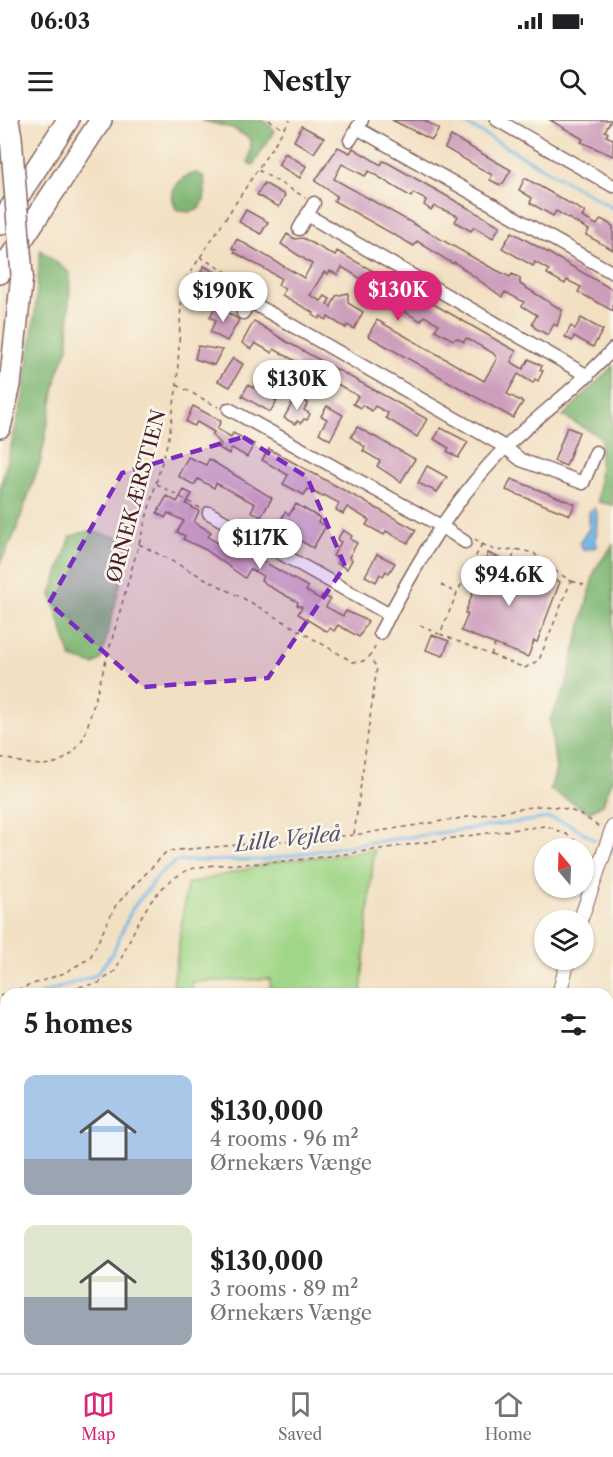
<!DOCTYPE html>
<meta charset="utf-8">
<style>
:root{--surface:#fff;--page:#f2f2f2;--text:#202124;--muted:#757577;--line:#e0e0e0;--accent:#db2777}
body{margin:0;font-family:"Libre Caslon Text",serif;background:var(--page);color:var(--text);height:100vh;display:flex;flex-direction:column;font-size:22px;white-space:nowrap}
*{box-sizing:border-box;margin:0}
p{font-size:20px;color:var(--muted)}
.icon{flex:none;width:33px;height:33px;fill:none;stroke:currentColor;stroke-width:2;stroke-linecap:round;stroke-linejoin:round}
.map{position:relative;flex:1;overflow:hidden}
.sheet{position:absolute;left:0px;top:868px;width:614px;height:386px;display:flex;flex-direction:column;background:var(--surface);border-radius:18px 18px 0 0;box-shadow:0 2px 4px #0004}
.sheet>*{flex:none}
.needle{width:39px;rotate:341deg}
.fabs{position:absolute;left:534px;top:718px;display:grid;gap:12px}
.fabs a{display:grid;place-items:center;width:60px;height:60px;border-radius:50%;background:var(--surface);box-shadow:0 2px 4px #0004;font-size:30px}
.price{position:absolute;translate:-50% -51px;padding:0 14px;border-radius:21px;background:#fff;color:#222;font-size:20px;line-height:39px;filter:drop-shadow(0 2px 3px #0008)}
.price::after{content:'';position:absolute;left:50%;top:36px;width:18px;height:14px;margin-left:-9px;background:inherit;clip-path:polygon(0 0,100% 0,50% 100%)}
.price.current{background:var(--accent);color:#fff}
ul{padding:0;list-style:none}
li{display:flex;align-items:center;gap:18px;height:150px;padding:0 24px}
li span{display:grid;place-items:center;flex:none;width:168px;height:120px;border-radius:12px;color:#555}
li>.icon{margin-inline-start:auto}
span .icon{width:72px;height:72px;fill:#fffc;stroke-width:1}
li b{font-size:26px}
h2{display:flex;justify-content:space-between;align-items:center;height:72px;padding:0 24px;font-size:26px}
.status{display:flex;justify-content:space-between;align-items:center;height:42px;padding:0 30px;background:var(--surface);direction:ltr}
.status svg{height:16px;fill:currentColor}
header{display:flex;justify-content:space-between;align-items:center;height:78px;padding:0 24px;background:var(--surface);font-size:27px;font-weight:700}
.menu{display:flex;justify-content:space-around;align-items:center;height:84px;border-top:2px solid var(--line);background:var(--surface);font-size:16px;color:var(--muted)}
.menu a{display:grid;justify-items:center;gap:3px}
.menu .current{color:var(--accent)}
.map>svg:first-child{display:block}
.built{fill:#f3cfdf}
.green{fill:#a0d687;stroke:#757a59;stroke-width:1.5}
.forest{fill:#80b774;stroke:#656b50;stroke-width:1.5}
.water{fill:#72b6e8;stroke:#5e6a8a;stroke-width:1.5}
.lines{fill:none;stroke-linecap:round;stroke-linejoin:round}
.stream{stroke:#72b6e8;stroke-width:3}
.building{fill:#cd9ebc}
.minor-casing{stroke:#856360;stroke-width:15}
.tertiary-casing{stroke:#856360;stroke-width:16}
.motorway-casing{stroke:#856360;stroke-width:24}
.path{stroke:#856360;stroke-width:1.5;stroke-dasharray:4.5 4.5;stroke-linecap:butt}
.minor{stroke:#fff;stroke-width:12}
.tertiary{stroke:#fff;stroke-width:14}
.motorway{stroke:#fff;stroke-width:21}
.motorway-bridge-casing{stroke:#856360;stroke-width:24;stroke-linecap:butt}
.motorway-bridge{stroke:#fff;stroke-width:21}
.marked{fill:#7b2cbf;fill-opacity:0.2;stroke:#7b2cbf;stroke-width:4.5;stroke-dasharray:12 8;stroke-linejoin:round}
.labels{text-anchor:middle;stroke-width:5;stroke-linejoin:round;paint-order:stroke}
.street-label{font-size:20px;fill:#4a1f2b;stroke:#fbf7ec}
.water-label{font-size:21px;font-style:italic;fill:#58546d;stroke:#fbf7ec}
</style>
<div class="status"><b>06:03</b><svg viewBox="0 0 49 12"><path d="M0 12V9h3v3zM5 12V6h3v6zM10 12V3h3v9zM15 12V0h3v12zM26 1h20v11H26zM47 4h2v5h-2z"/></svg></div>
<header><svg class="icon" aria-label="menu" viewBox="0 0 24 24"><path d="M4 6h16M4 12h16M4 18h16"/></svg>Nestly<svg class="icon" aria-label="search" viewBox="0 0 24 24"><circle cx="10" cy="10" r="6"/><path d="M15 15l6 6"/></svg></header>
<div class="map">
<svg width="613" height="1253" viewBox="0 0 613 1253">
<rect width="100%" height="100%" fill="#fbf7ec"/>
<filter id="ink" filterUnits="userSpaceOnUse"><feTurbulence type="fractalNoise" baseFrequency=".0167" numOctaves="2"/><feDisplacementMap in="SourceGraphic" scale="12" xChannelSelector="R" yChannelSelector="G"/><feConvolveMatrix kernelMatrix="1 2 1 2 8 2 1 2 1" color-interpolation-filters="sRGB"/></filter>
<filter id="wash" filterUnits="userSpaceOnUse"><feTurbulence type="fractalNoise" baseFrequency=".008" numOctaves="4" result="noise"/><feDisplacementMap in="SourceGraphic" scale="24" xChannelSelector="R" yChannelSelector="G"/><feGaussianBlur stdDeviation="1.35" result="paint"/><feColorMatrix in="noise" values="0 0 0 0 0 0 0 0 0 0 0 0 0 0 0 0 0 1.4 0 .05"/><feComposite in="paint" operator="in"/></filter>
<g filter="url(#wash)">
<rect width="100%" height="100%" fill="#f2e0c3"/>
<path class="built" d="M347,1248H473V1253H348Z"/>
<g class="green">
<path d="M374,730L361,874H271L270,859L192,862V874H172L187,764L274,742Z"/>
<path d="M241,1248H347L348,1253H241Z"/>
</g>
<g class="forest">
<path d="M200,0H261L268,3L274,11L253,45L248,43L251,27L249,18L232,8Z"/>
<path d="M197,53L204,57C208,79 203,99 176,89C167,70 177,57 197,53Z"/>
<path d="M40,130L70,153L68,227L57,256L41,339L14,416L0,443V370L22,282L35,194Z"/>
<path d="M613,246V385L598,382L601,317L563,296Z"/>
<path d="M89,411L118,417L129,430L101,539L94,545L71,538L51,474L71,416Z"/>
<path d="M613,425V655L603,684L589,692L550,670L556,650L550,600L566,566L595,449Z"/>
</g>
<path class="water" d="M594,388L597,393L596,427L583,430L580,422L589,409V392Z"/>
<g class="lines">
<g class="stream">
<path d="M459,0L613,88"/>
<path d="M612,731H613"/>
<path d="M41,874L96,855L112,834L132,789L159,755L176,741L262,740L366,723L549,698L569,704L595,720"/>
<path d="M0,889L6,887"/>
</g>
</g>
<g id="blocks">
<g class="building">
<path d="M392,0H424L439,9L432,20Z"/>
<path d="M550,0H611L605,11L608,13L606,16L613,19V36L581,22L583,19Z"/>
<path d="M302,6L324,18L314,33L294,21Z"/>
<path d="M451,16L511,50L504,62L500,65L490,60L492,55L445,28Z"/>
<path d="M338,27L350,33L353,28L381,45L383,41L388,43L500,106L493,118L474,107L471,111L455,102L458,96L434,86L431,90L424,85L426,80L413,73L411,77L369,51L365,56L342,44L334,59L490,147L510,157L512,154L520,158V164L562,190L557,206L554,204L548,215L535,208L532,204L537,195L522,186L524,182L505,172L502,177L454,142L453,144L417,121L414,126L334,81L337,76L315,61Z"/>
<path d="M285,33L306,46L300,58L278,45Z"/>
<path d="M525,58L585,92L582,97L597,105L601,99L613,106V130L586,115L589,110L556,91L553,96L530,83L532,78L519,70Z"/>
<path d="M264,63L285,75L279,87L257,75Z"/>
<path d="M246,90L268,102L261,114L239,102Z"/>
<path d="M512,112L613,170V191L578,172L581,167L567,160L565,164L547,154L549,150L535,142L533,146L502,128Z"/>
<path d="M287,114L295,119L303,118L335,136L337,131L391,161L388,165L401,172L404,167L505,225L516,231L511,242L523,249L529,239L542,246L540,250L543,251L538,261L535,259L533,263L518,254L507,274L523,282L513,298L368,216L377,200L484,261L497,238L493,233L466,218L464,222L457,218L453,220L435,210L439,204L424,196L421,201L403,191L389,176L342,147L338,155L330,151L328,154L324,152L310,175L321,181L325,176L330,179L327,184L331,187L336,176L348,173V183L363,192L354,209L347,205L346,208L328,197L326,200L321,196L319,199L313,195L314,193L282,175L285,169L278,165L281,158L234,132L236,130L232,128L237,119L304,158L312,144L281,124Z"/>
<path d="M204,146L238,165L231,176L198,157Z"/>
<path d="M216,185L239,200L227,221L210,212L216,200L210,197Z"/>
<path d="M581,198L603,210L593,227L574,216L572,221L565,217L571,206L575,209Z"/>
<path d="M254,201L287,222L427,299L417,317L386,298L388,293L375,286L372,291L362,285L361,288L353,284L358,276L334,262L331,267L310,256L297,248L299,243L274,229L272,233L255,223L251,229L242,223Z"/>
<path d="M198,226L222,230L214,245L195,239Z"/>
<path d="M233,238L243,244L230,267L218,261Z"/>
<path d="M257,261L271,269L267,276L277,281L270,292L242,276L248,265L253,268Z"/>
<path d="M296,276L308,283L304,290L310,294L307,300L304,299L301,303L297,301L295,304L284,298Z"/>
<path d="M193,286L221,301L217,309L231,317L233,313L254,324L247,337L232,328L229,334L219,328L221,324L212,315L214,312L197,302L194,306L186,302Z"/>
<path d="M327,286L343,295L330,320L319,313L327,299L321,296Z"/>
<path d="M357,307L415,339L401,362L377,346L380,341L363,331L365,327L351,317Z"/>
<path d="M567,307L579,312L566,346L554,341Z"/>
<path d="M441,308L468,322L458,338L447,331L449,328L434,319Z"/>
<path d="M269,329L416,410L408,423L386,411L384,415L366,405L369,400L347,387L343,394L336,390L339,383L324,375L323,377L308,369L304,375L283,364L288,355L262,340Z"/>
<path d="M188,337L206,345L209,339L272,378L261,397L251,391L255,384L216,363L214,368L198,359L194,365L178,356Z"/>
<path d="M427,346L447,357L437,372L418,363Z"/>
<path d="M511,359L575,384L570,395L506,370Z"/>
<path d="M184,370L192,374L186,384L199,391L194,402L211,412L208,417L223,426L226,420L308,467L306,471L320,479L322,475L330,479L326,487L343,496L346,491L368,501L359,517L338,505L334,511L330,508L328,511L324,510L298,494L302,487L297,485L298,482L272,468L261,460L263,456L250,449L245,458L206,430L183,419L185,416L177,412L184,401L168,393L165,398L157,393L167,376L177,382Z"/>
<path d="M296,384L320,398L318,402L326,406L313,428L294,417L291,421L279,414L286,403L281,400L285,392L289,395Z"/>
<path d="M343,410L352,416L350,419L357,423L349,437L352,440L347,449L336,443L338,439L333,436L341,422L337,420Z"/>
<path d="M488,433L501,439L500,444L543,460L544,456L560,462L537,522L534,521L528,537L461,511L468,494L465,493Z"/>
<path d="M377,434L395,443L389,453L386,451L383,456L380,454L376,462L365,456Z"/>
<path d="M432,515L449,521L443,536L426,530Z"/>
</g>
</g>
</g>
<g filter="url(#ink)">
<use href="#blocks" fill-opacity="0" stroke="#856360" stroke-width="1.5"/>
<g class="lines">
<defs>
<g id="minor">
<path d="M497,0L613,66"/>
<path d="M357,8L613,153"/>
<path d="M350,20L362,0"/>
<path d="M307,95L588,256"/>
<path d="M299,109L314,83"/>
<path d="M249,181L505,327L521,340L583,363L596,332"/>
<path d="M243,193L256,169"/>
<path d="M229,289L441,406L465,422"/>
<path d="M209,393L390,495"/>
<path d="M380,513C414,448 452,380 505,328C540,293 580,266 613,229"/>
</g>
<g id="tertiary">
<path d="M580,801L613,707"/>
<path d="M559,874L568,840"/>
<path d="M0,1239L6,1240"/>
<path d="M36,1248L55,1253"/>
<path d="M501,1253V1248"/>
</g>
<g id="motorway">
<path d="M8,0L11,17"/>
<path d="M0,104L68,0"/>
<path d="M0,153L101,0"/>
<path d="M0,307L10,265L22,155"/>
</g>
</defs>
<use href="#minor" class="minor-casing"/>
<use href="#tertiary" class="tertiary-casing"/>
<use href="#motorway" class="motorway-casing"/>
<g class="path">
<path d="M269,0L283,9"/>
<path d="M258,50L306,78"/>
<path d="M200,137L245,163"/>
<path d="M177,265L218,287"/>
<path d="M157,364L200,388"/>
<path d="M475,419L482,424L457,473L440,514L491,535L495,524"/>
<path d="M139,424L252,483L353,542C367,543 370,537 376,525"/>
<path d="M482,424L497,431L515,429L534,433L544,444L571,461L539,540L525,548L491,535"/>
<path d="M510,448L515,430"/>
<path d="M572,461L584,465"/>
<path d="M441,465L456,473"/>
<path d="M420,505L439,514"/>
<path d="M0,637C37,647 64,654 85,615L169,317L177,264L182,165L290,0"/>
<path d="M354,714L377,547L370,539"/>
<path d="M63,874L78,867L99,863L115,851C134,814 145,773 184,752C201,742 253,745 275,742C366,734 456,715 547,706L566,714L592,733"/>
<path d="M0,876L64,853L90,838L116,785L167,731L354,715L538,686C563,686 580,691 600,708"/>
<path d="M0,900L6,898"/>
</g>
<use href="#minor" class="minor"/>
<use href="#tertiary" class="tertiary"/>
<use href="#motorway" class="motorway"/>
<defs>
<path id="motorway-bridge" d="M11,17L22,155"/>
</defs>
<use href="#motorway-bridge" class="motorway-bridge-casing"/>
<use href="#motorway-bridge" class="motorway-bridge"/>
</g>
</g>
<path class="marked" d="M243,317L307,357L345,446L268,558L143,567L49,483L122,353Z"/>
<g class="labels">
<g class="street-label">
<text transform="translate(136 376) rotate(-75)" y="7">ØRNEKÆRSTIEN</text>
</g>
<g class="water-label">
<text transform="translate(288 719) rotate(-6)" y="7">Lille Vejleå</text>
</g>
</g>
</svg>
<div class="fabs">
<a><svg class="needle" viewBox="-14 -14 28 28"><path d="M0-13l5 13h-10z" fill="#e53935"/><path d="M0 13l5-13h-10z" fill="#757577"/></svg></a>
<a><svg class="icon" aria-label="layers" viewBox="0 0 24 24"><path d="M12 4l9 5-9 5-9-5zM3 14l9 5 9-5"/></svg></a>
</div>
<b class="price current" style="left:398px;top:202px">$130K</b>
<b class="price" style="left:223px;top:203px">$190K</b>
<b class="price" style="left:297px;top:291px">$130K</b>
<b class="price" style="left:260px;top:450px">$117K</b>
<b class="price" style="left:509px;top:487px">$94.6K</b>
<section class="sheet">
<h2>5 homes<svg class="icon" aria-label="filters" viewBox="0 0 24 24"><path d="M4 7h16M4 17h16"/><circle cx="9" cy="7" r="2"/><circle cx="15" cy="17" r="2"/></svg></h2>
<ul>
<li><span style="background:linear-gradient(#a9c7e8 70%,#9aa5b1 0)"><svg class="icon" aria-label="home" viewBox="0 0 24 24"><path d="M3 11l9-7 9 7M6 9v11h12V9"/></svg></span><div><b>$130,000</b><p>4 rooms · 96 m²</p><p>Ørnekærs Vænge</p></div></li>
<li><span style="background:linear-gradient(#dfe7d0 60%,#9aa5b1 0)"><svg class="icon" aria-label="home" viewBox="0 0 24 24"><path d="M3 11l9-7 9 7M6 9v11h12V9"/></svg></span><div><b>$130,000</b><p>3 rooms · 89 m²</p><p>Ørnekærs Vænge</p></div></li>
</ul>
</section>
</div>
<nav class="menu">
<a class="current"><svg class="icon" aria-label="map" viewBox="0 0 24 24"><path d="M3 6l6-2 6 2 6-2v14l-6 2-6-2-6 2zM9 4v14M15 6v14"/></svg>Map</a>
<a><svg class="icon" aria-label="saved" viewBox="0 0 24 24"><path d="M7 4h10v16l-5-4-5 4z"/></svg>Saved</a>
<a><svg class="icon" aria-label="home" viewBox="0 0 24 24"><path d="M3 11l9-7 9 7M6 9v11h12V9"/></svg>Home</a>
</nav>
